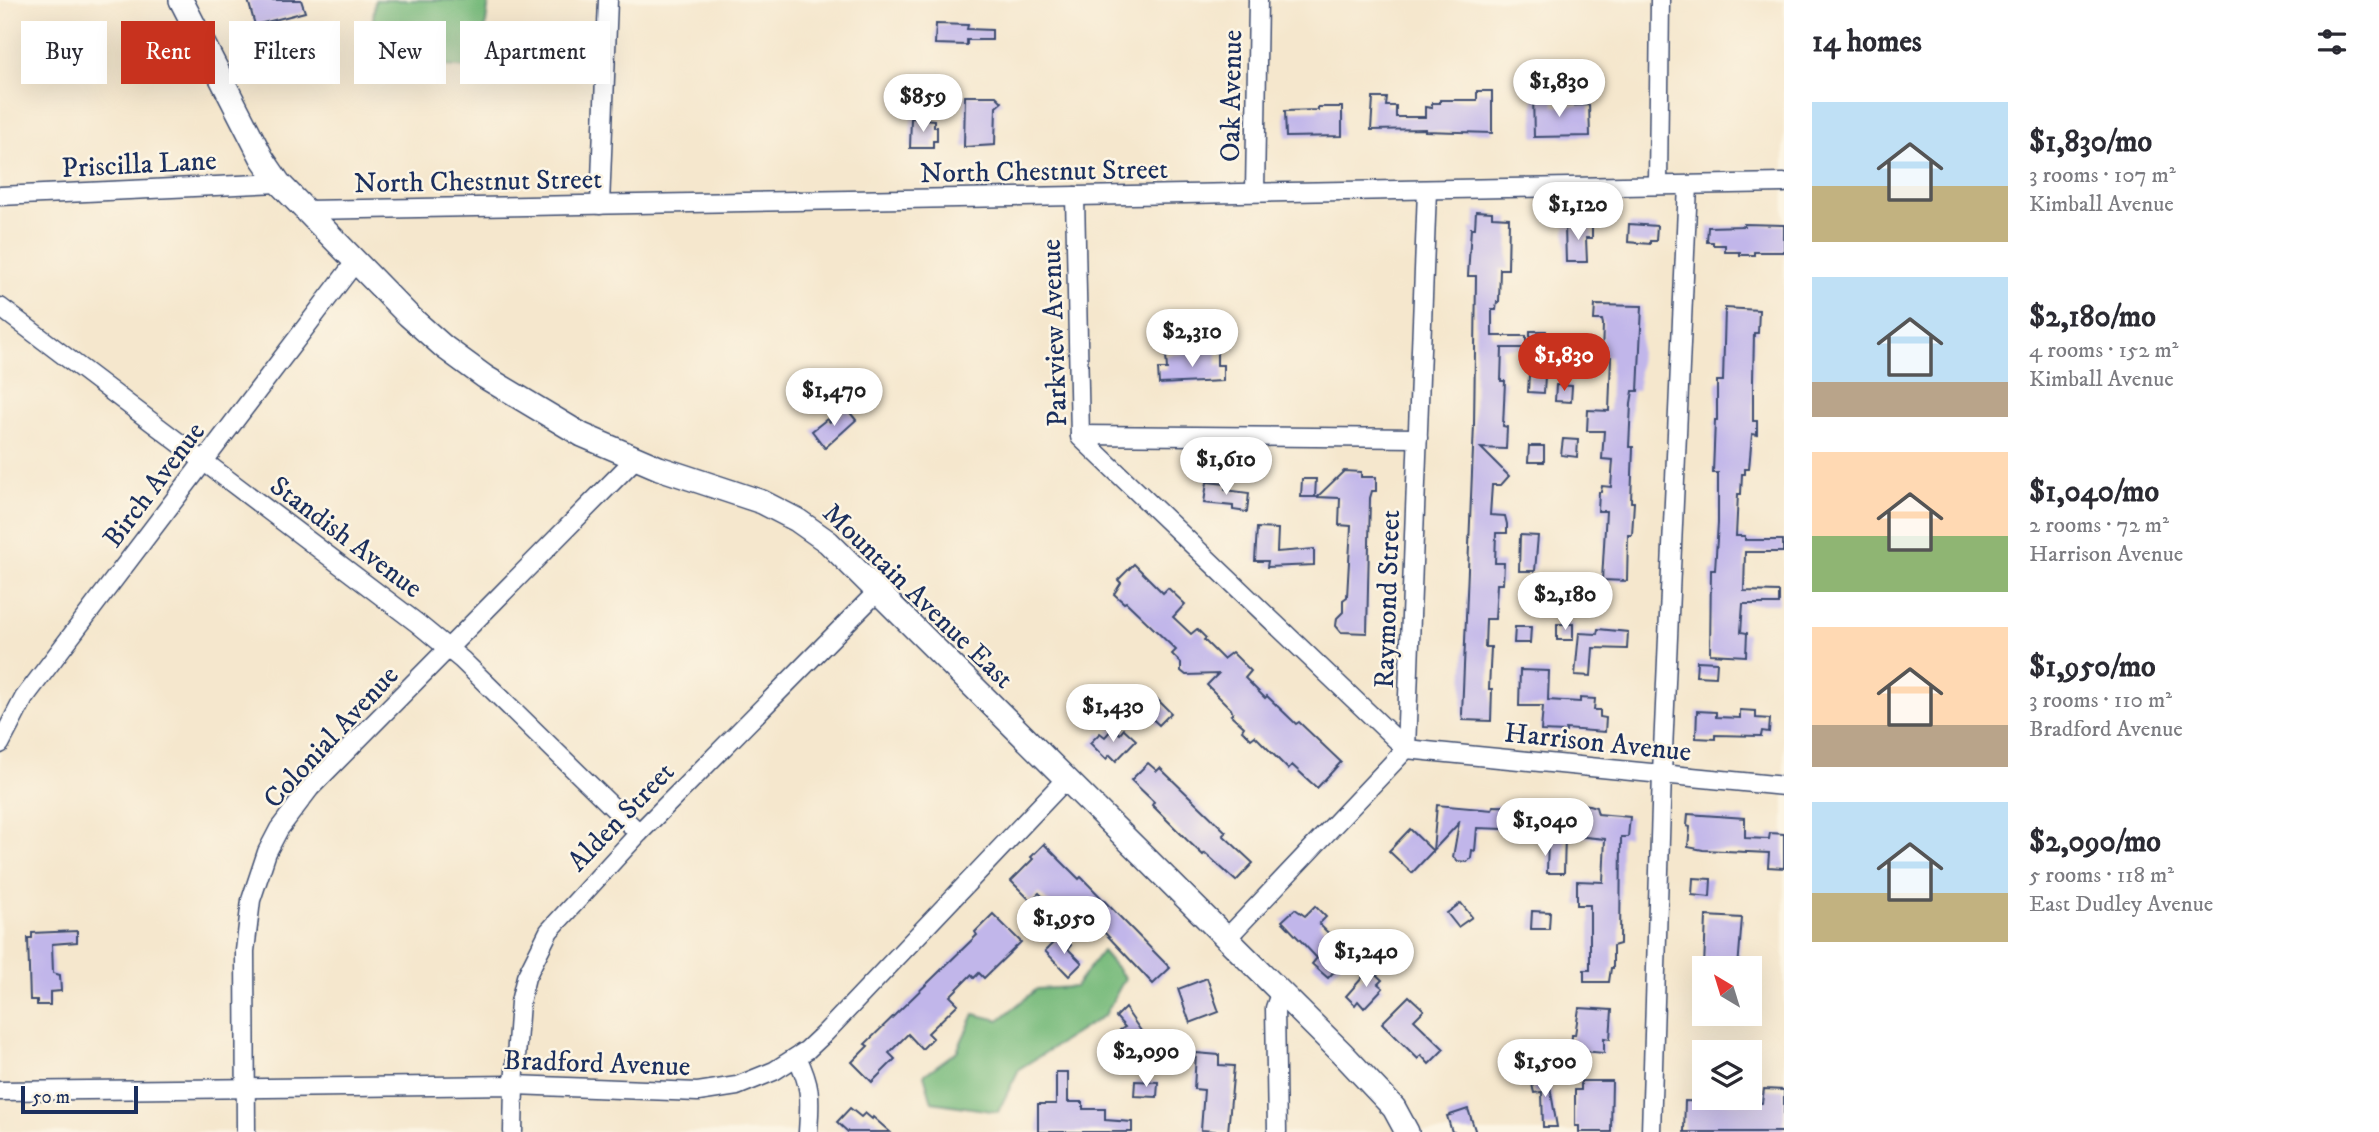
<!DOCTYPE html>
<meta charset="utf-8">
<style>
:root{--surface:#fff;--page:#f2f2f3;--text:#2b2b33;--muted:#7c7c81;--accent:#c8321e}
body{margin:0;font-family:"IM FELL DW Pica",serif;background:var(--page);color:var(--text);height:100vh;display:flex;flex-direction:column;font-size:26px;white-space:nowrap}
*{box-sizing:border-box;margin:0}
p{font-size:23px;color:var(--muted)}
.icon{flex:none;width:38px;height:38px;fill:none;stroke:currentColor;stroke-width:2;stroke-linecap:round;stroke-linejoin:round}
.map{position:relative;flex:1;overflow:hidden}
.side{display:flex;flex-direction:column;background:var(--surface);width:595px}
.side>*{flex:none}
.top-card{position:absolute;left:21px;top:21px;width:665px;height:63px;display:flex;gap:14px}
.needle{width:46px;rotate:322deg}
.buttons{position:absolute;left:1692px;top:956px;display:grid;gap:14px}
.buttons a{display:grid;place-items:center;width:70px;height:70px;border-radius:0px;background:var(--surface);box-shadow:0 7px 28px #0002;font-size:35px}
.scale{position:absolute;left:21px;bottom:18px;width:117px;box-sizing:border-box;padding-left:7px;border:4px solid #1b2f5e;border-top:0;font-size:19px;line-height:24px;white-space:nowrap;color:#1b2f5e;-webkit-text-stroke:5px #fcf5e5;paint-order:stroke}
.price{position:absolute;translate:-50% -60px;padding:0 16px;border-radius:24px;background:#fff;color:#222;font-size:23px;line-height:46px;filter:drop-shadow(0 2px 4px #0008)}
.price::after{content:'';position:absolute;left:50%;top:42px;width:21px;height:16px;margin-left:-10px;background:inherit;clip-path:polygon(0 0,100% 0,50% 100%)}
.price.selected{background:var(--accent);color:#fff}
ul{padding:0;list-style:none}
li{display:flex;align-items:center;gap:21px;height:175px;padding:0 28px}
li span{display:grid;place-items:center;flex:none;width:196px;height:140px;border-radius:0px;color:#555}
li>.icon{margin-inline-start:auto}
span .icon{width:84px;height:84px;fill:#fffc;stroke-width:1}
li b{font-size:30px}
h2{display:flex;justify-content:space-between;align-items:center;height:84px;padding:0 28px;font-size:30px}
.pill{padding:0 24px;border-radius:0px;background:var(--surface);box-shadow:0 7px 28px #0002;font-size:24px;line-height:63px}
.pill.selected{background:var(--accent);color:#fff}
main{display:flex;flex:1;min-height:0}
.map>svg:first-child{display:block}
.forest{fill:#7abc7e;stroke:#4a766e;stroke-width:2}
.building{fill:#c1b6ea}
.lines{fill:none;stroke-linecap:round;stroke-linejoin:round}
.minor-casing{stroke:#3c4b6f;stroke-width:21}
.tertiary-casing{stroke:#3c4b6f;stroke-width:26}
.minor{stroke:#fff;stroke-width:18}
.tertiary{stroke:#fff;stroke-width:23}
.labels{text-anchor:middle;stroke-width:5;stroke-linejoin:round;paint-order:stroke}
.street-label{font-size:28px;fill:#1b2f5e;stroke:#fcf5e5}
</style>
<main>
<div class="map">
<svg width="1784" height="1132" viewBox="0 0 1784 1132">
<rect width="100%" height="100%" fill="#fcf5e5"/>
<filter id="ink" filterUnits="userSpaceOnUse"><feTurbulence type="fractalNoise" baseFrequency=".0143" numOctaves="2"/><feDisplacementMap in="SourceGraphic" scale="14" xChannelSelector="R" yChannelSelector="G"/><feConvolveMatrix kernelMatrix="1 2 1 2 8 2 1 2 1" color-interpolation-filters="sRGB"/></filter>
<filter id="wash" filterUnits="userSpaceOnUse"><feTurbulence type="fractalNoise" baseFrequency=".00686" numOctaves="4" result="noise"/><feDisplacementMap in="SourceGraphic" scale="28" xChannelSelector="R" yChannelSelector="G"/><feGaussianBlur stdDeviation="1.57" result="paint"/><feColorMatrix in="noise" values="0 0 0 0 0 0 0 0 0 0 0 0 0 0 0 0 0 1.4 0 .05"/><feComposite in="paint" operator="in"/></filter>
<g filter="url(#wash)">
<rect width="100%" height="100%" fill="#f5e7cd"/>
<g class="forest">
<path d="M375,0H489L480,69L383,61L373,20Z"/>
<path d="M1102,951L1125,978L1105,1015L1019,1069L998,1112L932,1102L924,1075L957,1051L974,1014L999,1020L1037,989L1075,987Z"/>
</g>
<g id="blocks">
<g class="building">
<path d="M248,0H301L305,12L255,25Z"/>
<path d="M936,24L968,25L967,29L992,30V40H967V45L935,44Z"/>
<path d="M1477,91H1492V133L1425,131V129L1371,130L1373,98H1387L1386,106H1396V117H1425V107L1432,108V103H1440V100H1477Z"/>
<path d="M1554,94V106L1589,105L1590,136L1534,137L1533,95Z"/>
<path d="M965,96H996L1002,102L996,107L995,145L964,147Z"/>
<path d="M1318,107H1342V136L1286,137L1285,111L1318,110Z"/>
<path d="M911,118L934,120V127H937V141H933V148H910Z"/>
<path d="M1476,211L1492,212V217L1509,218L1508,269H1500L1499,302H1497L1496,310H1492V336H1526V348H1502L1501,381H1505L1503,426L1507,427L1506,449L1481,448L1509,476L1501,485H1492L1490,515L1505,516L1507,524V533H1496L1495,563H1504L1503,584H1497L1495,619H1486L1485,647H1491L1489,689H1492L1491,721L1463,720L1462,714L1474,425L1476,276H1468L1471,228H1475Z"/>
<path d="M1578,222H1592V238H1586L1587,262H1566L1565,226H1579Z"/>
<path d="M1629,224L1657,226L1656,241H1650V244L1628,242Z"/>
<path d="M1744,224L1784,225V252H1754V255H1740V252H1725V245H1713V242H1707L1708,227L1744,226Z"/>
<path d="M1595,305L1642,306L1638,391H1633L1631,403L1629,447H1633L1631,502H1634L1632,535H1628L1627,581L1602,580L1606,511H1598L1599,492H1601L1602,486L1611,487L1613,460L1602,459L1604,431H1587L1588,410L1609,411L1611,357L1602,356L1603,324L1602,320H1594Z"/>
<path d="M1725,308L1759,310L1758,333H1754L1753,381V421H1757V435L1752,434L1749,469H1745V474H1742L1741,494H1738L1736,536H1745V540H1783V552H1745L1744,591L1779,592V604H1743L1741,632L1747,633L1746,656L1710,654L1711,570H1715L1718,523V473H1713L1715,420H1717V381H1723Z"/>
<rect x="1530" y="331" width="16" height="17"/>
<path d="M1217,351V365H1223V381L1159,384L1158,369H1167L1166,355Z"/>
<path d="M1529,375L1545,376L1544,393L1528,392Z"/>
<path d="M1556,385L1572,386L1571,402L1555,401Z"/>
<path d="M847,409L856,420L825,448L812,431L827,419L830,422Z"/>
<path d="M1563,439L1578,440L1577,457L1561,455Z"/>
<path d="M1529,446H1544V462H1528Z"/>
<path d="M1344,471L1361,472V477H1376V491H1372L1370,498L1367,633L1341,632L1336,626L1337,618L1343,612V600L1347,597L1351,526L1339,525L1340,498L1317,497Z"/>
<path d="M1302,479H1316L1315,497H1301Z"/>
<path d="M1207,482L1226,484L1225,490L1249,493L1247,512L1233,510V506L1204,503Z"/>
<path d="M1257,528L1278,529L1277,552L1314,549V565L1267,567L1268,561H1255Z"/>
<path d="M1520,535L1538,536L1535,571H1519Z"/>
<path d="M1134,564L1163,593L1168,588L1185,604L1173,617L1191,634L1197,629L1206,638L1204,640L1223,659L1232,652L1251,671L1245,678L1265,698L1267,696L1296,724L1299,722L1341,762L1317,788L1292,765L1288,769L1255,736L1251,739L1242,730L1244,727L1231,715L1233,714L1231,709L1207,685L1218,674L1186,675L1181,671V663L1172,654L1176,650L1126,602L1124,603L1114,594L1121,583L1118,580Z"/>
<rect x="1557" y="624" width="16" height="16"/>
<path d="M1515,627H1531L1530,643H1514Z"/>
<path d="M1598,629L1628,632L1627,649L1593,648L1591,676L1575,675L1579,633L1597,634Z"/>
<path d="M1697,661L1717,662L1716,677L1696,676Z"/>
<path d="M1520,670L1549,671L1548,700L1580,702V698L1595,699L1594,710H1600V717L1606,718L1605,732L1566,729V732L1541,731L1543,706H1519Z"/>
<path d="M1157,699L1171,713L1159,725L1145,712Z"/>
<path d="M1740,710L1756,711V718L1770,719L1769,732L1762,731L1761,736L1715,735V739L1696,738L1697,711L1716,712V717L1740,718Z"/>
<path d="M1113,728L1120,734L1124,729L1136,740L1116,761L1110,755L1106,759L1090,743L1100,733L1105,737Z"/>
<path d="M1148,763L1157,771L1160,768L1226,832L1223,835L1253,863L1236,881L1205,853L1203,855L1187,840L1152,805L1154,802L1131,780Z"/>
<path d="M1539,800L1589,805L1596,807L1598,814L1630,817L1628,837H1621L1620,944L1613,946V968H1611L1609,982H1584V970H1590V905H1577V881L1603,882L1605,839L1565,835L1564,873H1547L1548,838L1536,837L1537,830L1477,828L1475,851L1472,850L1471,858L1467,862L1458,861L1453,857L1459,823L1412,873L1389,851L1410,829L1433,851L1437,805L1492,810L1493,806L1538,807Z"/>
<path d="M1688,814L1745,818V838L1769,839L1770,833L1784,834V868L1768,867L1769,853L1703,850L1688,847L1690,827L1687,826Z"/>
<path d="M1044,844L1079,879L1081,877L1170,968L1153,984L1088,915L1074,928L1039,893L1031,901L1011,881L1033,859L1031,857Z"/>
<path d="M1693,878L1711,879L1710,897L1692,895Z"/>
<path d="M1461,903L1472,917L1458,927L1447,913Z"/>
<path d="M1315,906L1326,917L1319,924L1350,954L1328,978L1312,964L1317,958L1282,921L1295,909L1305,916Z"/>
<path d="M1532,911L1550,912L1549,929H1531Z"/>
<path d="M993,914L1021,942L984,978L979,973L974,978L971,975L950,996L958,1004L928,1033L933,1038L922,1049L908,1034L889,1053L895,1059L872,1082L852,1062L868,1046L865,1044L977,935L975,932Z"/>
<path d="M1706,916L1742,918L1738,968H1704Z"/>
<path d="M77,931V942L52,944L53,973L60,975L61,991L50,992V1005H37V1000H30L28,938H32V933Z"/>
<path d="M1061,935L1071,945L1068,949L1082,963L1069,976L1045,951Z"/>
<path d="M1370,969L1382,980L1378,984L1383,988L1364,1008L1358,1001L1355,1005L1346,996Z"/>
<path d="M1207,978L1219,1012L1190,1023L1178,989Z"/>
<path d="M1409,996L1424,1010L1414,1020L1444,1049L1429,1064L1421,1055L1418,1059L1382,1023Z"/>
<path d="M1125,1008L1148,1041L1142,1046L1135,1039L1129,1043L1120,1030L1125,1027L1116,1017Z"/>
<path d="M1579,1008L1612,1010L1610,1039L1604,1038V1053L1571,1050L1572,1035H1575Z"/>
<path d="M1196,1053L1219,1055V1065L1234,1066L1228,1132L1201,1130L1204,1090L1194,1089Z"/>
<path d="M1056,1072H1068V1102H1083V1109H1105V1120L1132,1122V1132H1038V1104H1056Z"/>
<path d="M1547,1073L1549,1081L1557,1127H1543L1542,1092L1534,1093L1530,1076Z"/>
<path d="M1135,1081L1158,1082L1157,1097L1134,1096Z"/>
<path d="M1581,1081H1612L1611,1132H1579V1126H1575V1090H1581Z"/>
<path d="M1764,1089L1784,1090V1132H1684L1685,1101L1762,1103Z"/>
<path d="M850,1108L861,1117L865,1113L872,1119L873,1117L890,1132H848L837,1122Z"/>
<path d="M1468,1109L1475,1130L1474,1132H1452L1447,1116Z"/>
</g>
</g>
</g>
<g filter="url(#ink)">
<use href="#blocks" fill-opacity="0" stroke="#3c4b6f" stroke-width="2"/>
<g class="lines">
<defs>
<g id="minor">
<path d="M1658,184L1660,0"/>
<path d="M1255,192L1258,0"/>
<path d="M0,196L279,183"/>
<path d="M1075,196L1080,437L1406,749L1784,786"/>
<path d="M600,205L608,0"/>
<path d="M306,210L1784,183"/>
<path d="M0,307L417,623L462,660L639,833"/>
<path d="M1080,435L1418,438"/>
<path d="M0,744L24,698L356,261"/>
<path d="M1227,938L1406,749L1427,190"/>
<path d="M797,1057C812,1088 810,1099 808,1132"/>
<path d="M0,1091L514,1085L698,1092L737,1086L774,1071L807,1050L825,1033L1066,779"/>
<path d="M246,1132L245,951L251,900L267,852L279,829L310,788L636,458"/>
<path d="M513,1132L514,1085L520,1002L526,977L549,931L639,833L877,592"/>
<path d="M1277,1132L1275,1008L1281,991"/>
<path d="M1651,1132L1662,773L1688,185"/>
</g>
<path id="tertiary" d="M181,0L262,158L279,183L408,315L444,347L485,377L582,435L659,468L762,502L797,520L828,542L1342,1053L1394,1108L1407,1132"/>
</defs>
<use href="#minor" class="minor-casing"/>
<use href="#tertiary" class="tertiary-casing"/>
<use href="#minor" class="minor"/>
<use href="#tertiary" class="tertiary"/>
</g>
</g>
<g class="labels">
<g class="street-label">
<text transform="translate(1230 96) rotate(-89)" y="10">Oak Avenue</text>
<text transform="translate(139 163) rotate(-3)" y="10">Priscilla Lane</text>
<text transform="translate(1044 170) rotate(-1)" y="10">North Chestnut Street</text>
<text transform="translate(478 180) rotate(-1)" y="10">North Chestnut Street</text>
<text transform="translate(1053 333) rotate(-92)" y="10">Parkview Avenue</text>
<text transform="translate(153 484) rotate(-53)" y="10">Birch Avenue</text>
<text transform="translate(347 536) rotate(37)" y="10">Standish Avenue</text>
<text transform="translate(919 595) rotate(44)" y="10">Mountain Avenue East</text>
<text transform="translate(1386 599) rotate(-88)" y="10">Raymond Street</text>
<text transform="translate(330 736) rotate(-47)" y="10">Colonial Avenue</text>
<text transform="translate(1598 741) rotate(6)" y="10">Harrison Avenue</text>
<text transform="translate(620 816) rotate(-46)" y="10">Alden Street</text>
<text transform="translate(597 1062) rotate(2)" y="10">Bradford Avenue</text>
</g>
</g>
</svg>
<div class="buttons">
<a><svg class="needle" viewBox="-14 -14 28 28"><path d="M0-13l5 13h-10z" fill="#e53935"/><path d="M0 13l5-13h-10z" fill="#7c7c81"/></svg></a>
<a><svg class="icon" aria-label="layers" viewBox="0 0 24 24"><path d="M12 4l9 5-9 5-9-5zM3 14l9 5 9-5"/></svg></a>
</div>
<div class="scale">50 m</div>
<b class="price" style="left:1559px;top:119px">$1,830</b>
<b class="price" style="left:923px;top:134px">$859</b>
<b class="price" style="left:1578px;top:242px">$1,120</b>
<b class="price" style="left:1192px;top:369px">$2,310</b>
<b class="price selected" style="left:1564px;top:393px">$1,830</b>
<b class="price" style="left:834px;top:428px">$1,470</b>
<b class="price" style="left:1226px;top:497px">$1,610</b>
<b class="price" style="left:1565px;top:632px">$2,180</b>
<b class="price" style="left:1113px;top:744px">$1,430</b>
<b class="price" style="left:1545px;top:858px">$1,040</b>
<b class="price" style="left:1064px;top:956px">$1,950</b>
<b class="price" style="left:1366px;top:989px">$1,240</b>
<b class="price" style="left:1146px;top:1089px">$2,090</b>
<b class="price" style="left:1545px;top:1099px">$1,500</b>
<div class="top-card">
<a class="pill">Buy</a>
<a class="pill selected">Rent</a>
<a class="pill">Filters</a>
<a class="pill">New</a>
<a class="pill">Apartment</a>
</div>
</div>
<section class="side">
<h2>14 homes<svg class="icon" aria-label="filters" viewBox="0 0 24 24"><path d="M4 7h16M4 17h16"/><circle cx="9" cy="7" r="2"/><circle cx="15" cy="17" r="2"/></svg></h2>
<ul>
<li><span style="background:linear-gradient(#bfe0f5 60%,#c2b280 0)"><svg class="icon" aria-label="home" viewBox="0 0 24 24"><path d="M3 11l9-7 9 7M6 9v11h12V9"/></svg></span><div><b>$1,830/mo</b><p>3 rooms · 107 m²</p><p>Kimball Avenue</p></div></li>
<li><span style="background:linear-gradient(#bfe0f5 75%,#b9a48a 0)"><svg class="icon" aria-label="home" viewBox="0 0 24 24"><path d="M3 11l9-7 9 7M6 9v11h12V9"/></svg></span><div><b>$2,180/mo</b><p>4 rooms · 152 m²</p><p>Kimball Avenue</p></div></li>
<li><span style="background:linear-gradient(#ffd9b3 60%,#8fb573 0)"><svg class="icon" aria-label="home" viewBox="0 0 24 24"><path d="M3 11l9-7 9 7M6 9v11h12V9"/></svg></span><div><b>$1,040/mo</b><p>2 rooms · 72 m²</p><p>Harrison Avenue</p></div></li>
<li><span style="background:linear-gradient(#ffd9b3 70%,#b9a48a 0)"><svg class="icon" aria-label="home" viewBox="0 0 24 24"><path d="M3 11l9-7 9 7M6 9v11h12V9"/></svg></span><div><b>$1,950/mo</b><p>3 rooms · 110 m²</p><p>Bradford Avenue</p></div></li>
<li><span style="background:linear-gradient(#bfe0f5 65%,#c2b280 0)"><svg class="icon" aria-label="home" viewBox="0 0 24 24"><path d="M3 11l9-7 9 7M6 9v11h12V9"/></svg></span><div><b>$2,090/mo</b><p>5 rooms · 118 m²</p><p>East Dudley Avenue</p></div></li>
</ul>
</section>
</main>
